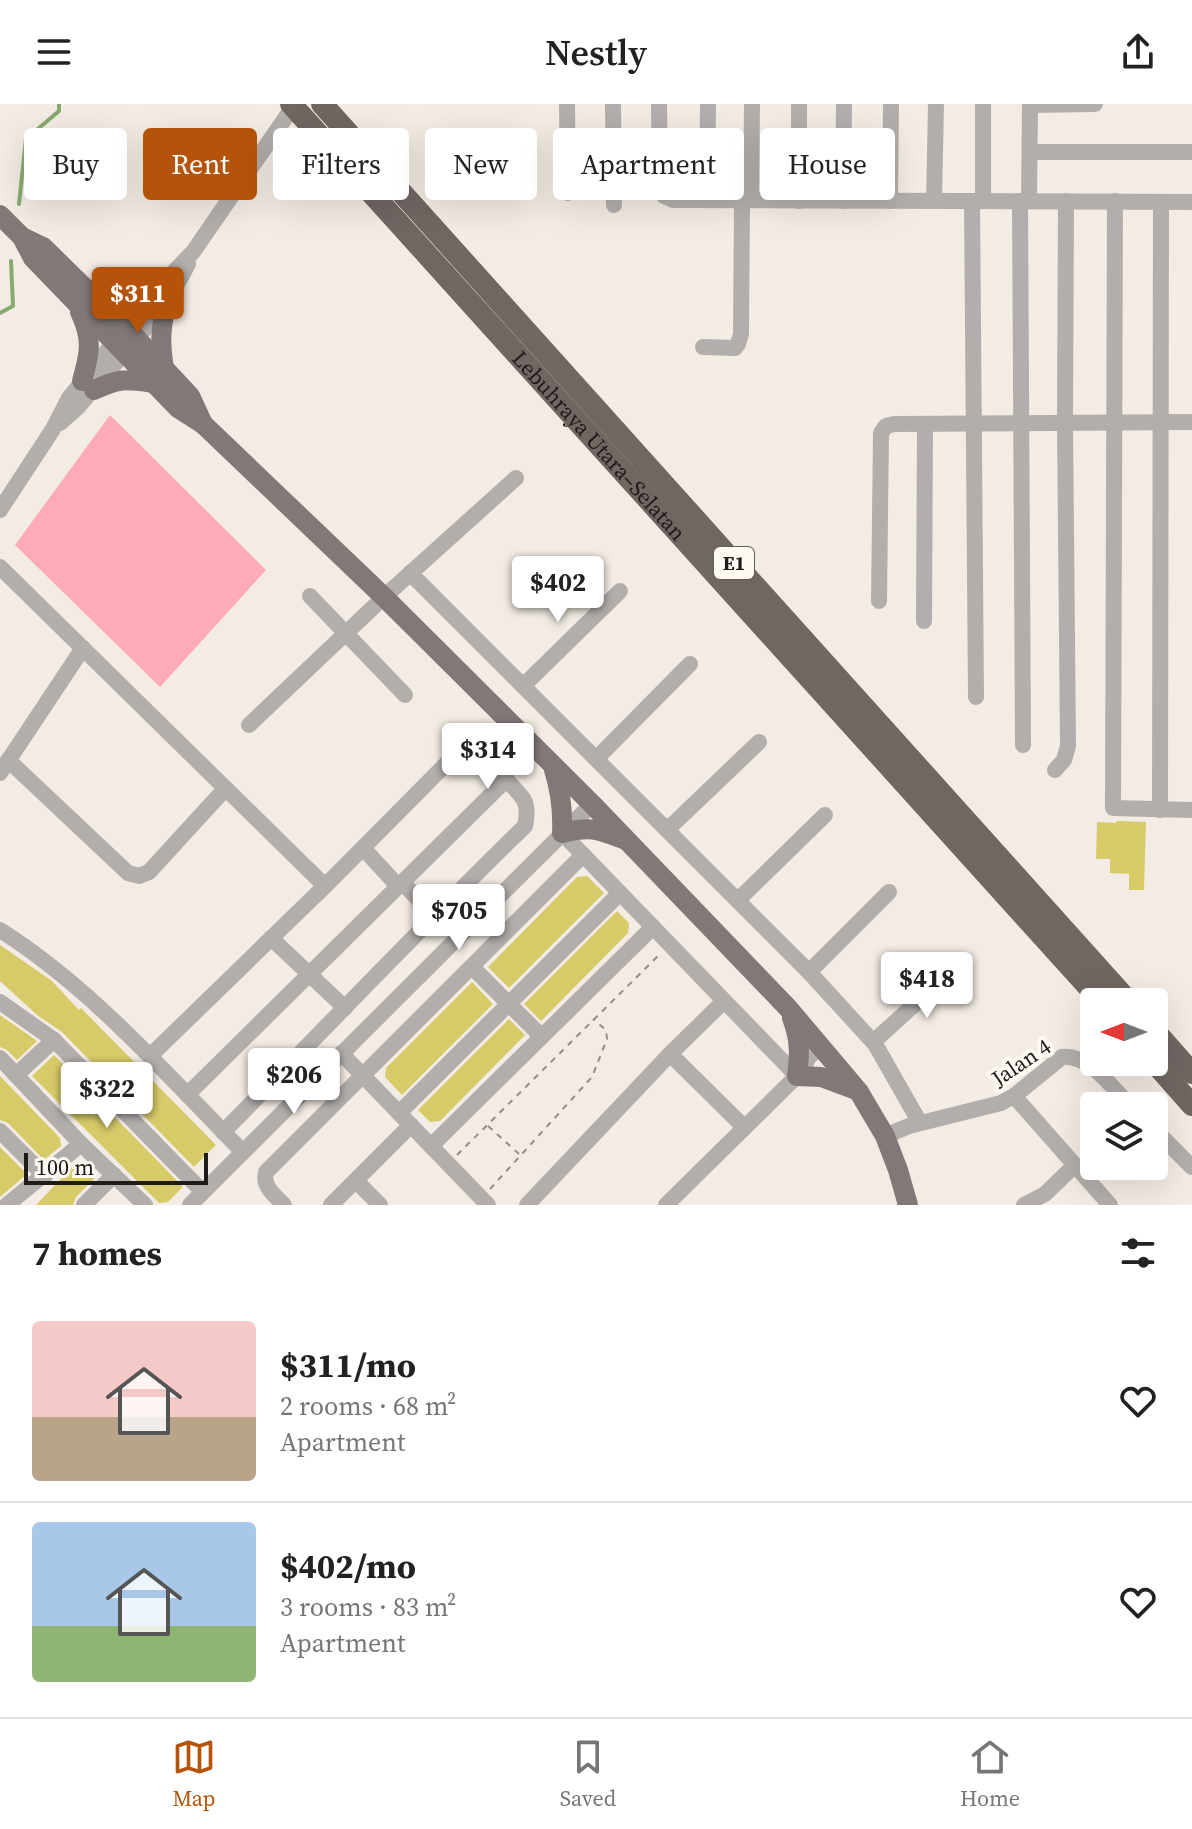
<!DOCTYPE html>
<meta charset="utf-8">
<style>
:root{--surface:#fff;--page:#f2f2f2;--text:#222;--muted:#767676;--line:#e0e0e0;--accent:#b45309}
body{margin:0;font-family:"Source Serif 4",serif;background:var(--page);color:var(--text);height:100vh;display:flex;flex-direction:column;font-size:30px;white-space:nowrap}
*{box-sizing:border-box;margin:0}
p{font-size:26px;color:var(--muted)}
.icon{flex:none;width:44px;height:44px;fill:none;stroke:currentColor;stroke-width:2;stroke-linecap:round;stroke-linejoin:round}
.map{position:relative;height:1101px;overflow:hidden}
.drawer{display:flex;flex-direction:column;background:var(--surface);flex:1}
.drawer>*{flex:none}
.hud{position:absolute;left:24px;top:24px;width:1144px;height:72px;display:flex;gap:16px}
.needle{width:52px;rotate:270deg}
.tools{position:absolute;left:1080px;top:884px;display:grid;gap:16px}
.tools a{display:grid;place-items:center;width:88px;height:88px;border-radius:8px;background:var(--surface);box-shadow:0 8px 32px #0002;font-size:40px}
.scale{position:absolute;left:24px;bottom:20px;width:184px;box-sizing:border-box;padding-left:8px;border:4px solid #1f1c1a;border-top:0;font-size:22px;line-height:28px;white-space:nowrap;color:#1f1c1a;-webkit-text-stroke:6px #fff9f3;paint-order:stroke}
.price{position:absolute;translate:-50% -68px;padding:0 18px;border-radius:8px;background:#fff;color:#222;font-size:26px;line-height:52px;filter:drop-shadow(0 2px 4px #0008)}
.price::after{content:'';position:absolute;left:50%;top:48px;width:24px;height:18px;margin-left:-12px;background:inherit;clip-path:polygon(0 0,100% 0,50% 100%)}
.price.on{background:var(--accent);color:#fff}
ul{padding:0;list-style:none}
li{display:flex;align-items:center;gap:24px;height:200px;padding:0 32px}
li+li{border-top:2px solid var(--line)}
li span{display:grid;place-items:center;flex:none;width:224px;height:160px;border-radius:8px;color:#555}
li>.icon{margin-inline-start:auto}
span .icon{width:96px;height:96px;fill:#fffc;stroke-width:1}
li b{font-size:34px}
h2{display:flex;justify-content:space-between;align-items:center;height:96px;padding:0 32px;font-size:34px}
.pill{padding:0 28px;border-radius:8px;background:var(--surface);box-shadow:0 8px 32px #0002;font-size:28px;line-height:72px}
.pill.on{background:var(--accent);color:#fff}
header{display:flex;justify-content:space-between;align-items:center;height:104px;padding:0 32px;background:var(--surface);font-size:36px;font-weight:600}
.menu{display:flex;justify-content:space-around;align-items:center;height:112px;border-top:2px solid var(--line);background:var(--surface);font-size:22px;color:var(--muted)}
.menu a{display:grid;justify-items:center;gap:4px}
.menu .on{color:var(--accent)}
.map>svg:first-child{display:block}
.grass{fill:#feaab7}
.lines{fill:none;stroke-linecap:round;stroke-linejoin:round}
.stream{stroke:#88aa6f;stroke-width:4}
.building{fill:#d7cb69}
.path{stroke:#928d87;stroke-width:2;stroke-dasharray:6 6;stroke-linecap:butt}
.minor{stroke:#b3aeac;stroke-width:16}
.major{stroke:#817977;stroke-width:20}
.highway{stroke:#706763;stroke-width:22}
.labels{text-anchor:middle;stroke-width:8;stroke-linejoin:round;paint-order:stroke}
.shield{fill:#fff9f3;stroke:#625e5b;stroke-width:2}
.shield-label{font-size:20px;font-weight:bold;fill:#1f1c1a}
.street-label{font-size:22px;fill:#1f1c1a;stroke:#fff9f3}
</style>
<header><svg class="icon" aria-label="menu" viewBox="0 0 24 24"><path d="M4 6h16M4 12h16M4 18h16"/></svg>Nestly<svg class="icon" aria-label="share" viewBox="0 0 24 24"><path d="M12 15V3M7 8l5-5 5 5M5 13v7h14v-7"/></svg></header>
<div class="map">
<svg width="1192" height="1101" viewBox="0 0 1192 1101">
<rect width="100%" height="100%" fill="#f3ece4"/>
<path class="grass" d="M110,311L266,466L160,583L15,441Z"/>
<g class="lines">
<g class="stream">
<path d="M19,100L26,35L59,7V0"/>
<path d="M0,209L13,202L11,157"/>
</g>
</g>
<g class="building">
<path d="M1117,717L1146,718L1144,786H1129V770L1110,769V755H1096L1097,718L1116,719Z"/>
<path d="M587,772L604,789L509,884L488,863L577,773Z"/>
<path d="M617,807L629,819L628,829L541,917L524,900Z"/>
<path d="M0,841L52,877L79,906L81,904L216,1041L194,1063L62,928L37,911L0,877Z"/>
<path d="M472,878L493,900L402,991L385,973L386,964Z"/>
<path d="M0,911L37,937L17,956L7,946L0,943Z"/>
<path d="M509,915L525,931L440,1017L430,1018L418,1006Z"/>
<path d="M54,951L183,1083L168,1098L159,1099L32,972Z"/>
<path d="M0,972L60,1034L61,1042L44,1056L8,1019L0,1016Z"/>
<path d="M0,1043L27,1070L0,1093Z"/>
<path d="M78,1057L95,1074L76,1093L73,1101H36Z"/>
</g>
<g class="lines">
<g class="path">
<path d="M488,1022L519,1050"/>
<path d="M457,1051L660,850"/>
<path d="M490,1085L592,973L607,935L606,926L593,915"/>
</g>
<g class="minor">
<path d="M567,0L568,89"/>
<path d="M613,0L614,101"/>
<path d="M659,0L660,85L664,92L673,96L1192,98"/>
<path d="M799,0V97"/>
<path d="M1030,1L1095,0"/>
<path d="M1030,48H1192"/>
<path d="M707,96L708,0"/>
<path d="M751,96L752,0"/>
<path d="M843,97L844,0"/>
<path d="M890,97L891,0"/>
<path d="M934,97L936,0"/>
<path d="M972,97L976,593"/>
<path d="M983,97V0"/>
<path d="M1020,97L1023,641"/>
<path d="M1029,97L1030,0"/>
<path d="M1115,97L1113,704L1192,706"/>
<path d="M703,243L735,244L738,240L741,230L742,96"/>
<path d="M60,319L78,303L167,199L188,160"/>
<path d="M0,406L53,325L69,294L157,185L193,148L295,0"/>
<path d="M0,463L325,782"/>
<path d="M410,469L809,868L875,940L920,1019"/>
<path d="M310,492L405,591"/>
<path d="M879,497L881,329L886,322L894,320L1192,318"/>
<path d="M924,517L925,320"/>
<path d="M523,582L620,487"/>
<path d="M249,621L384,493L516,374"/>
<path d="M596,655L690,560"/>
<path d="M8,656L128,769L139,772L149,768L225,685"/>
<path d="M1055,666L1064,656L1068,642L1065,319L1066,97"/>
<path d="M0,669L83,544"/>
<path d="M1160,706L1161,98"/>
<path d="M667,726L759,638"/>
<path d="M562,729L797,972"/>
<path d="M363,744L398,782"/>
<path d="M402,778L433,811"/>
<path d="M738,796L825,711"/>
<path d="M0,826C93,885 166,970 243,1048"/>
<path d="M271,834L345,904"/>
<path d="M472,863L541,932"/>
<path d="M809,868L889,788"/>
<path d="M0,898L54,936L203,1088"/>
<path d="M873,938L955,864"/>
<path d="M341,949L488,1101"/>
<path d="M670,950L744,1023"/>
<path d="M150,952L325,782L456,650L467,646L477,647C489,659 515,682 524,696C528,704 527,713 525,722C422,822 324,926 223,1028"/>
<path d="M0,954L81,1040L145,1101"/>
<path d="M16,971L54,936"/>
<path d="M187,991L506,676"/>
<path d="M1014,992L1110,1101"/>
<path d="M399,1009L620,789"/>
<path d="M1154,1025L1192,1063"/>
<path d="M0,1027L45,1072"/>
<path d="M885,1032L909,1022L1001,999L1014,992L1062,953C1089,950 1113,984 1130,1002"/>
<path d="M431,1042L653,823"/>
<path d="M356,1077L380,1101"/>
<path d="M7,1101L81,1040"/>
<path d="M84,1101L114,1071"/>
<path d="M190,1101L592,700"/>
<path d="M284,1101C275,1091 262,1083 266,1068L583,751"/>
<path d="M331,1101L411,1021"/>
<path d="M527,1101L670,950L724,897"/>
<path d="M666,1101L803,966L808,954L820,942"/>
<path d="M1024,1101L1045,1090L1074,1062"/>
</g>
<g class="major">
<path d="M0,111L22,133L33,154L178,304L203,320L384,493L592,700L788,904L859,988L885,1032L898,1066L908,1101"/>
<path d="M22,133L43,143L137,235L190,292L203,320"/>
<path d="M87,186L123,192L157,185"/>
<path d="M80,208C93,235 90,249 82,277"/>
<path d="M164,265C160,239 160,224 167,199"/>
<path d="M94,286C120,274 125,275 154,279"/>
<path d="M554,666C561,688 563,706 562,729C590,722 597,725 623,735"/>
<path d="M792,914C800,935 800,950 797,972L821,973L856,986"/>
</g>
<g class="highway">
<path id="s1" d="M291,0L1102,898"/>
<path d="M322,0L1129,898"/>
<path d="M1154,926L1192,969"/>
<path d="M1154,958L1192,1001"/>
</g>
</g>
<g class="labels">
<rect class="shield" x="714" y="443" width="40" height="32" rx="6"/>
<g class="shield-label">
<text x="734" y="466">E1</text>
</g>
<g class="street-label">
<text dy="8" stroke="none"><textPath href="#s1" startOffset="460">Lebuhraya Utara–Selatan</textPath></text>
<text transform="translate(1021 958) rotate(-34)" y="8">Jalan 4</text>
</g>
</g>
</svg>
<div class="tools">
<a><svg class="needle" viewBox="-14 -14 28 28"><path d="M0-13l5 13h-10z" fill="#e53935"/><path d="M0 13l5-13h-10z" fill="#767676"/></svg></a>
<a><svg class="icon" aria-label="layers" viewBox="0 0 24 24"><path d="M12 4l9 5-9 5-9-5zM3 14l9 5 9-5"/></svg></a>
</div>
<div class="scale">100 m</div>
<b class="price on" style="left:138px;top:231px">$311</b>
<b class="price" style="left:558px;top:520px">$402</b>
<b class="price" style="left:488px;top:687px">$314</b>
<b class="price" style="left:459px;top:848px">$705</b>
<b class="price" style="left:927px;top:916px">$418</b>
<b class="price" style="left:294px;top:1012px">$206</b>
<b class="price" style="left:107px;top:1026px">$322</b>
<div class="hud">
<a class="pill">Buy</a>
<a class="pill on">Rent</a>
<a class="pill">Filters</a>
<a class="pill">New</a>
<a class="pill">Apartment</a>
<a class="pill">House</a>
</div>
</div>
<section class="drawer">
<h2>7 homes<svg class="icon" aria-label="filters" viewBox="0 0 24 24"><path d="M4 7h16M4 17h16"/><circle cx="9" cy="7" r="2"/><circle cx="15" cy="17" r="2"/></svg></h2>
<ul>
<li><span style="background:linear-gradient(#f6c9c9 60%,#b9a48a 0)"><svg class="icon" aria-label="home" viewBox="0 0 24 24"><path d="M3 11l9-7 9 7M6 9v11h12V9"/></svg></span><div><b>$311/mo</b><p>2 rooms · 68 m²</p><p>Apartment</p></div><svg class="icon" aria-label="heart" viewBox="0 0 24 24"><path d="M12 20l-8-8c-3-5 5-10 8-4 3-6 11-1 8 4z"/></svg></li>
<li><span style="background:linear-gradient(#a9c7e8 65%,#8fb573 0)"><svg class="icon" aria-label="home" viewBox="0 0 24 24"><path d="M3 11l9-7 9 7M6 9v11h12V9"/></svg></span><div><b>$402/mo</b><p>3 rooms · 83 m²</p><p>Apartment</p></div><svg class="icon" aria-label="heart" viewBox="0 0 24 24"><path d="M12 20l-8-8c-3-5 5-10 8-4 3-6 11-1 8 4z"/></svg></li>
</ul>
</section>
<nav class="menu">
<a class="on"><svg class="icon" aria-label="map" viewBox="0 0 24 24"><path d="M3 6l6-2 6 2 6-2v14l-6 2-6-2-6 2zM9 4v14M15 6v14"/></svg>Map</a>
<a><svg class="icon" aria-label="saved" viewBox="0 0 24 24"><path d="M7 4h10v16l-5-4-5 4z"/></svg>Saved</a>
<a><svg class="icon" aria-label="home" viewBox="0 0 24 24"><path d="M3 11l9-7 9 7M6 9v11h12V9"/></svg>Home</a>
</nav>
